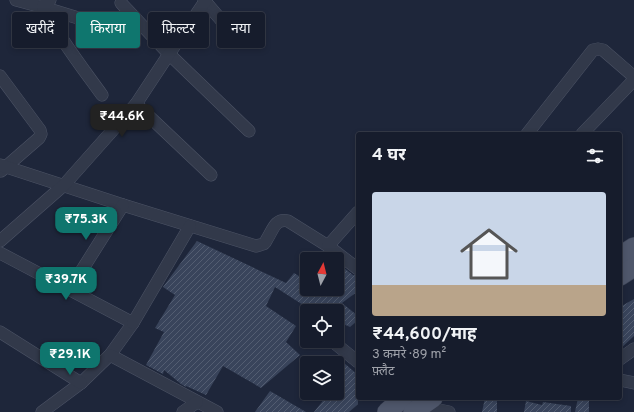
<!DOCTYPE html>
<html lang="hi">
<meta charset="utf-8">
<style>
:root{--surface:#161c2c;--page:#1f2534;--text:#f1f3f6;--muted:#9ea1a9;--line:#353a48;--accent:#0f766e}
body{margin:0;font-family:Overpass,"Noto Sans Devanagari",sans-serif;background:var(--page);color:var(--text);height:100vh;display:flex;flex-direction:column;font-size:15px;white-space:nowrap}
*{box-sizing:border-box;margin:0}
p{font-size:13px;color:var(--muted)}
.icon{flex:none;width:22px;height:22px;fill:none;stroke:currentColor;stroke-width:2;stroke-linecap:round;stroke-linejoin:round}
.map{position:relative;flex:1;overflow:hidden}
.drawer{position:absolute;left:356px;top:132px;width:266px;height:268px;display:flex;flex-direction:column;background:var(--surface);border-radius:4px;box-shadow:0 2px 6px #0003,0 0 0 1px var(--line)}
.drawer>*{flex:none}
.hud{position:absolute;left:12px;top:12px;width:284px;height:36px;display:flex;gap:8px}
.needle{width:26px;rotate:7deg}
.fabs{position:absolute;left:300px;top:252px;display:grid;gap:8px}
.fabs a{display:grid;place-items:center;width:44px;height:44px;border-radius:4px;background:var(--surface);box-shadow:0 2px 6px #0003,0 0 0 1px var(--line);font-size:20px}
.price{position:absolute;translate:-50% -34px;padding:0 9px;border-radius:8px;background:var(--accent);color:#fff;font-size:13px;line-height:26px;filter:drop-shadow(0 1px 2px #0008)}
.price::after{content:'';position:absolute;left:50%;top:24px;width:12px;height:9px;margin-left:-6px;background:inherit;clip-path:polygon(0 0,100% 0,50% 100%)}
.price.active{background:#222;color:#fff}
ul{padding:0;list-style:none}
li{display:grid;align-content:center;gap:8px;height:212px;padding:0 16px}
li span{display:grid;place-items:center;height:124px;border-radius:4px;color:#555}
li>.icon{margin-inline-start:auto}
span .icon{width:72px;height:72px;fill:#fffc;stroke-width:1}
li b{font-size:17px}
h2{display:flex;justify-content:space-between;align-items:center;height:48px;padding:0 16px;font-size:17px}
.pill{padding:0 14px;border-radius:4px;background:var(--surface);box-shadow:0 2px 6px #0003,0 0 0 1px var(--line);font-size:14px;line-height:36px}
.pill.active{background:var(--accent);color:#fff}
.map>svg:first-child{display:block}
.building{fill:url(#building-hatch)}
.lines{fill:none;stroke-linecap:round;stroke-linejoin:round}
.street-casing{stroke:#4c5365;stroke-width:13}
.primary-casing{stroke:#3b4254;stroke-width:20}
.street{stroke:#32394a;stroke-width:12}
.primary{stroke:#4f576b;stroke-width:19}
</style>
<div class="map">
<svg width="634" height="412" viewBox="0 0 634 412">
<defs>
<pattern id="building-hatch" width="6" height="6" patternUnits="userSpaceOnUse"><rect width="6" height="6" fill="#39445b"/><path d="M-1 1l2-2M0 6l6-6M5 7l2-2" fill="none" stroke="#535d71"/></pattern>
</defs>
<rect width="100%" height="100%" fill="#1e263a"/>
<g class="building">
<path d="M197,241L286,283L294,273L307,281V289H337V277L344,268L353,275L358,276V291L342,303L358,316V320L350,327L337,321V311H322L316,306L311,310L275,287L266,306L296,326L286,342L300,355L261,388L223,366L206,395L186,386V387L181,384L164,370L163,374L146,365L164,332L155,328L175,295L163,287Z"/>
<path d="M634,299V336L620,349V307Z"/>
<path d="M337,357L358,375V404L349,412H314L329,393H337Z"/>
<path d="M270,391L306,412H255Z"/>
<path d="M485,398H497V412H482Z"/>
<path d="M578,398H589V412H575Z"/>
<path d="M526,401L542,405L543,402L571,406V412H524Z"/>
</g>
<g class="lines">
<defs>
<g id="street">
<path d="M16,0L42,7L88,21"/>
<path d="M50,0L43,6V8C60,39 81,66 102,95"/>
<path d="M204,0L227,27"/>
<path d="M121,3L169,54L249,131"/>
<path d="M0,76L40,130L41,134L39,138L1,171"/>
<path d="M136,104L211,175"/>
<path d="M527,134L593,50L598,49L603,50L632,75L633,79L631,83L582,134"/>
<path d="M0,165L123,205L256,246C259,245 261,245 263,244C265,244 266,241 267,239C273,230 275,218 288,221L328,246L358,269"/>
<path d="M0,241L64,185L136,104L169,54L206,0"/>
<path d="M328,246L358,212"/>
<path d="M0,253L133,323L110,355L81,383L42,412"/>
<path d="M70,289L123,205"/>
<path d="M133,323L190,226"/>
<path d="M0,332L81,383"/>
<path d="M332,341L358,362"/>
<path d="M110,355L217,412"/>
<path d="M620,359L634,349"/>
<path d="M620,380L634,383"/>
<path d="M420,406L449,412"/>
<path d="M183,412L197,402"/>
</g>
<g id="primary">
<path d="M620,256L634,247"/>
<path d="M620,276L634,267"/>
<path d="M387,412L403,398"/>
<path d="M413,412L433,398"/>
</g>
</defs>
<use href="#street" class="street-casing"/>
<use href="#primary" class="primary-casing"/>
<use href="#street" class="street"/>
<use href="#primary" class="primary"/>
</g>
</svg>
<div class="fabs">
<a><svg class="needle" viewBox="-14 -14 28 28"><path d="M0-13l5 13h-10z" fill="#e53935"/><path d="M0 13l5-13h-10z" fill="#9ea1a9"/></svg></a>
<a><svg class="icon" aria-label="locate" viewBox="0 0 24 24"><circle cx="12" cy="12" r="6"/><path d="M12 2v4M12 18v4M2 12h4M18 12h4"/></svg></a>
<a><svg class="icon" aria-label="layers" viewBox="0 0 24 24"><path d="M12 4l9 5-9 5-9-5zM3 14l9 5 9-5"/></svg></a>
</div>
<b class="price active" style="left:122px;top:138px">₹44.6K</b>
<b class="price" style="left:86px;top:241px">₹75.3K</b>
<b class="price" style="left:66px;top:301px">₹39.7K</b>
<b class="price" style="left:70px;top:376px">₹29.1K</b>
<div class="hud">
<a class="pill">खरीदें</a>
<a class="pill active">किराया</a>
<a class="pill">फ़िल्टर</a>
<a class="pill">नया</a>
</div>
<section class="drawer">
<h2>4 घर<svg class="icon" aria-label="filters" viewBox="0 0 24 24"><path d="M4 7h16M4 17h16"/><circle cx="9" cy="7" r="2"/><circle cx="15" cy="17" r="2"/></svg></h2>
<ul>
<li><span style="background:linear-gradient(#c9d6e8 75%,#b9a48a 0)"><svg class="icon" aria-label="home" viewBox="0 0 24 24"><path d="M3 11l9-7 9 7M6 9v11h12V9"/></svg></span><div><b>₹44,600/माह</b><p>3 कमरे · 89 m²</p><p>फ़्लैट</p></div></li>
</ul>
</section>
</div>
